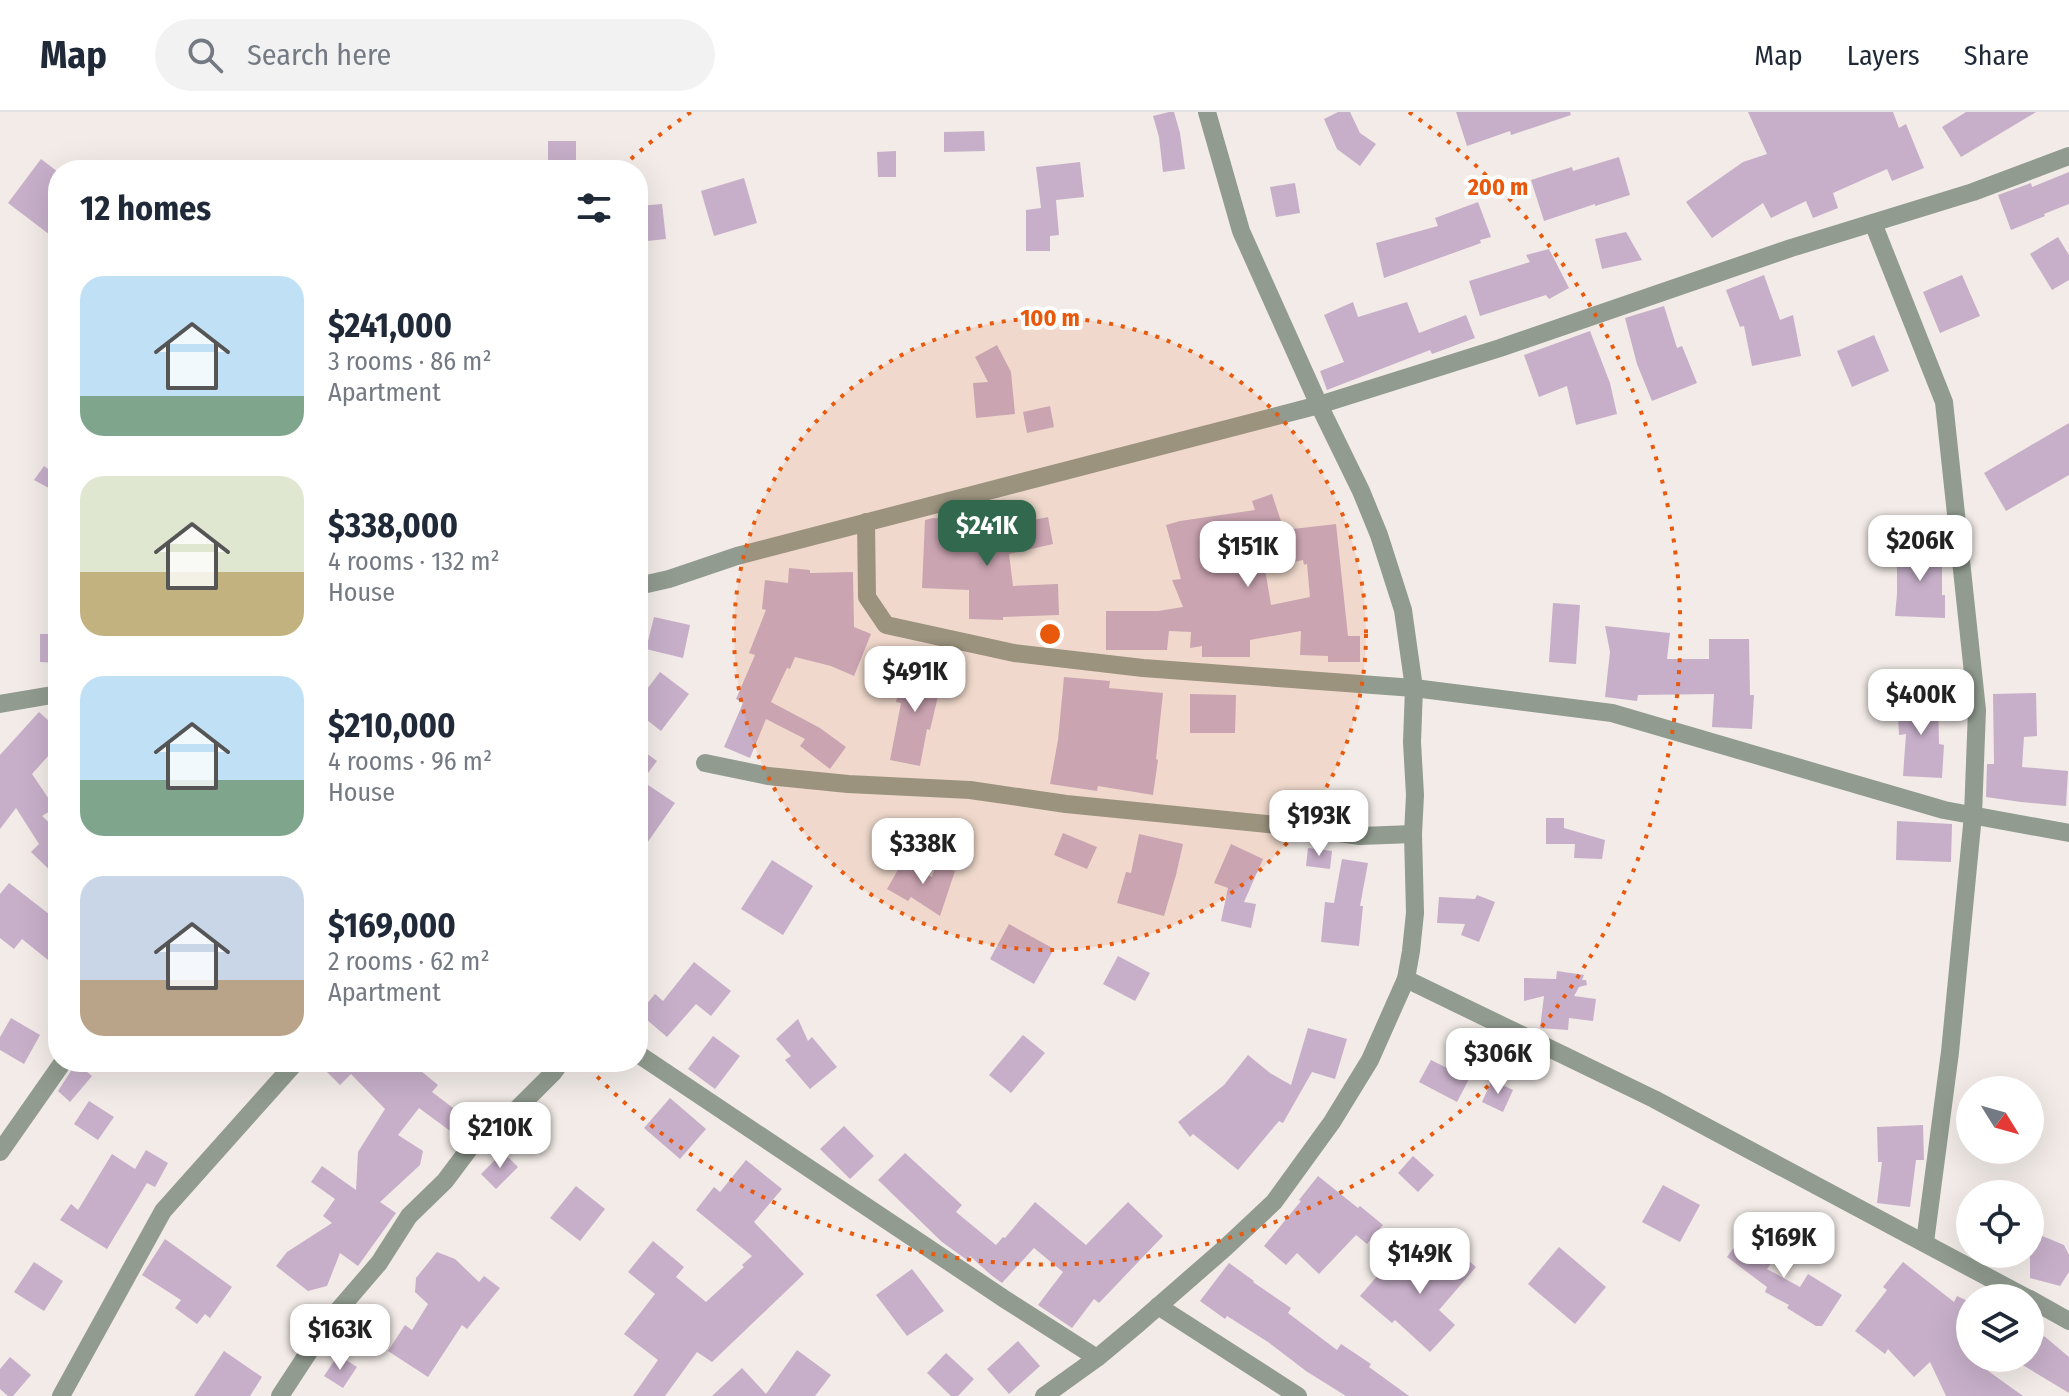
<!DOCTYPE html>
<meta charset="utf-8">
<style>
:root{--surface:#fff;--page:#f2f2f3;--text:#1f2937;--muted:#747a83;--line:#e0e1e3;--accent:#31684e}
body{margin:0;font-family:"Fira Sans Condensed",sans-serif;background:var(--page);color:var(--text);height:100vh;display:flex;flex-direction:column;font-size:30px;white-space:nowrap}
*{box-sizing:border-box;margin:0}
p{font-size:26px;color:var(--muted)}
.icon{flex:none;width:44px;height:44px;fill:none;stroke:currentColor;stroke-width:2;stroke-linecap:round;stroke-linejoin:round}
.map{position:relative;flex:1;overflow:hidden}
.details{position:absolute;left:48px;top:48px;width:600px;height:912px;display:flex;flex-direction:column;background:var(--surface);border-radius:32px;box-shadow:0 8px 32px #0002}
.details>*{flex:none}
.needle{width:52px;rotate:127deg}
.fabs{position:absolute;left:1956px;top:964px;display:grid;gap:16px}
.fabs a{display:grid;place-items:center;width:88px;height:88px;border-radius:50%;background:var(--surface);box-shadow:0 8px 32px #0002;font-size:40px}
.price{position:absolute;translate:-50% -68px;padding:0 18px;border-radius:16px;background:#fff;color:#222;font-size:26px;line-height:52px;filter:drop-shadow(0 2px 4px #0008)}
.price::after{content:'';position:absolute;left:50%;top:48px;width:24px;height:18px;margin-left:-12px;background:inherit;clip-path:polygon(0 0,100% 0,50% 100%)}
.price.current{background:var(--accent);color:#fff}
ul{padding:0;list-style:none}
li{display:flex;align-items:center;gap:24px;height:200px;padding:0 32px}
li span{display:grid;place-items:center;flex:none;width:224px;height:160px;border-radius:24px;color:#555}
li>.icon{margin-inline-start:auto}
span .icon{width:96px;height:96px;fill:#fffc;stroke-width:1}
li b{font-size:34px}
h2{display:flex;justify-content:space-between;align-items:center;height:96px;padding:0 32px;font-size:34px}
header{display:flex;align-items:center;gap:48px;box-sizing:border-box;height:112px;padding:0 40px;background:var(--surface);border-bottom:2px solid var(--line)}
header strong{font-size:38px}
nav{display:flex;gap:44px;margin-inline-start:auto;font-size:28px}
.search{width:560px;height:72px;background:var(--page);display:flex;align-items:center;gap:20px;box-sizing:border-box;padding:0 28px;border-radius:44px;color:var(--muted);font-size:30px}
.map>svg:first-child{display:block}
.building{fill:#c7afc9;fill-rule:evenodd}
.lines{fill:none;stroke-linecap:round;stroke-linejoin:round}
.minor{stroke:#919b8f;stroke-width:18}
.ring{fill:none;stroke:#e8590c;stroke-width:4;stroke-dasharray:4 8}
.centre{fill:#e8590c;stroke:#fff;stroke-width:4}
.ring-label{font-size:24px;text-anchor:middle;font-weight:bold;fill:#e8590c;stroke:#fff;stroke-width:8;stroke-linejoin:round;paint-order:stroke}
</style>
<header>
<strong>Map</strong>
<div class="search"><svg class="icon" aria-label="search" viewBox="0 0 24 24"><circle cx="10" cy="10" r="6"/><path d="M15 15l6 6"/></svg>Search here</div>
<nav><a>Map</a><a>Layers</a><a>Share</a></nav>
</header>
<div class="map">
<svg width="2069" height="1284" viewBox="0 0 2069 1284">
<rect width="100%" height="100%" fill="#f2ebe7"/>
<g class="building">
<path d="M1169,0H1174L1180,21L1185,57L1163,60L1159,25L1153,4Z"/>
<path d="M1338,0H1350L1360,21L1376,32L1360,54L1337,37L1324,7Z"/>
<path d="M1456,0H1570L1571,3L1511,23L1510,19L1467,34Z"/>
<path d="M1748,0H1893L1899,16L1906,12L1924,56L1892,69L1887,57L1833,81L1838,96L1813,106L1806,89L1771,106L1763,91L1712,126L1686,90L1743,50L1767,42Z"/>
<path d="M1966,0H2036L1961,45L1942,15Z"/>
<path d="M984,19L985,39L944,40V20Z"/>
<rect x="548" y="29" width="28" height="29"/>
<path d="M896,39V65H878L877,40Z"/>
<path d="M1619,45L1630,83L1595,94V92L1544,109L1531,68L1572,55L1573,59Z"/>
<path d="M41,47L58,60V129L8,91Z"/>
<path d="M1080,50L1084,85L1056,88L1059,123L1050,124V139H1026V98L1041,96L1036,55Z"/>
<path d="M2069,60V92L2044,102L2045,104L2011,118L1998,83L2031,71L2032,75Z"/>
<path d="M744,66L757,111L714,124L701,79Z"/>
<path d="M1295,71L1300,101L1276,105L1270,75Z"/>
<path d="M1478,90L1491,125L1480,128L1481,131L1384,166L1376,131L1438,114L1435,106Z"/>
<path d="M662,92L666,127L638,130V94Z"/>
<path d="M1626,120L1642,148L1602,157L1595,127Z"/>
<path d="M2058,125L2069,143V168L2052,178L2030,142Z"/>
<path d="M1549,137L1569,176L1549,187L1546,183L1480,204L1469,169L1530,150L1526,143Z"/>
<path d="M1764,163L1780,208L1793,203L1801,244L1752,254L1744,214L1740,215L1726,178Z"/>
<path d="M1962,163L1980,204L1940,221L1923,180Z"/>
<path d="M1353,190L1358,205L1407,190L1419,221L1466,203L1475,226L1432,242L1430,238L1327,278L1320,259L1344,250L1324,203Z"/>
<path d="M1664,194L1677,236L1682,234L1697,271L1652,289L1637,252L1625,206Z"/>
<path d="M1590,219L1610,271L1617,302L1576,313L1567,274L1539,285L1524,243Z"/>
<path d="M1874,223L1889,259L1852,275L1837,239Z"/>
<path d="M997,233L1011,260L1015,302L976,306L973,271L988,270L975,245Z"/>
<path d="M1050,294L1054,315L1027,321L1023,300Z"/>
<path d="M2069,311V363L2006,399L1984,361Z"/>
<path d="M44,354L58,364V381L34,368Z"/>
<path d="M1272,382L1284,418L1336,412L1348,524H1360V550H1328V544L1300,543L1301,519L1250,528V545H1202V534L1190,536L1191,520L1169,519L1167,538H1106V499H1158L1183,495L1172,468L1181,467L1166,413L1180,409L1255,398L1252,389ZM1303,448L1304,453L1307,452L1310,485L1271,493L1265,457Z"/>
<path d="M1048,405L1053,432L1009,442L1013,474L1058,472L1059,503L1003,505V508L969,507V478L922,476L925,408L933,406L959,408L958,422L1015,415L1014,412Z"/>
<path d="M1942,436V483H1945V506L1895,504L1897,482V437Z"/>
<path d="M789,456L810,458V461L853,460L854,515L871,522L854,564L831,554L795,545L790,557L787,556L771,590L820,616L846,635L830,657L800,634L805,627L766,607L750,646L724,635L743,591L736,587L755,543L749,541L766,498L762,497L765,468L788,471Z"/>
<path d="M1553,491L1580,493L1576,552L1549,550Z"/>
<path d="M654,505L690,513L683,546L646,537Z"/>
<path d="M1605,514L1670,521L1667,547H1709V527H1749L1750,583H1754L1752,617L1712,615L1714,582L1638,583L1637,589L1605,585L1610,540Z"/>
<path d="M40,522H58V551L40,550Z"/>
<path d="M904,554L943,563L930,618L927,617L920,654L890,648L901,591L896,590Z"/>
<path d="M660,560L689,582L661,619L638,601V589Z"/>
<path d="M1064,565L1110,569L1109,576L1163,581L1156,647L1158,648L1153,683L1098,674L1097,679L1050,672L1058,628Z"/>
<path d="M2036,581L2037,624L2024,625L2022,655L2068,659L2066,694L2021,690L1986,685L1987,652H1994L1993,582Z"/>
<path d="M1190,582L1236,583L1235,621H1190Z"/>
<path d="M1938,584L1939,632L1944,633L1942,666L1903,664L1906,622L1899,623L1897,586Z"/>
<path d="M39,600L58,617V633L32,662L55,696L42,704L58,719V766L31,740L39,732L16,696L0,717V643Z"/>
<path d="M638,635L657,649L642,669L675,691L638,744Z"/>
<path d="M1546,706H1564V716L1605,728L1602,747L1574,746L1575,732H1546Z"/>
<path d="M1897,709L1952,712L1951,750L1896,748Z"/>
<path d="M1063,721L1097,735L1087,757L1054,743Z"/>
<path d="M1139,722L1183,732L1176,763L1164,804L1117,791L1126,760L1131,761Z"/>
<path d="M1231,732L1263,747L1244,790L1256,792L1251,816L1221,809L1228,776L1214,771Z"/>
<path d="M1308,736L1332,739L1330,757L1306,754Z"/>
<path d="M1342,747L1368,751L1360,794H1363L1359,834L1321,830L1325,790L1334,791Z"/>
<path d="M772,748L813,774L783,823L741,797Z"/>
<path d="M903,749L932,765L936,753L955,759L940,804L911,785L908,789L887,777Z"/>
<path d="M9,771L58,809V856L22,827L14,837L0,826V782Z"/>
<path d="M1477,783L1495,790L1479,830L1461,823L1465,812L1437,811L1439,785L1475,787Z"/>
<path d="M1009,812L1054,837L1034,872L990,847Z"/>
<path d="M1118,844L1150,861L1135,889L1103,872Z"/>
<path d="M694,850L731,879L711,904L696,892L667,925L639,901L655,882L663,889Z"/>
<path d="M1557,859L1584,863L1582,868H1586L1587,873L1579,875L1574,884L1596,887L1593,909L1569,906L1568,918L1540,916L1544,884L1524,889V866L1556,867Z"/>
<path d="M11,906L40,923L24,952L0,938V925Z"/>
<path d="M798,907L808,929L812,925L837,955L810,977L785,948L791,944L776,927Z"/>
<path d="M1308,916L1347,927L1335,967L1312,960L1283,1011L1279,1009L1238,1058L1193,1022L1190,1025L1178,1010L1224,973L1248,943L1270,961L1291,973Z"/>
<path d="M1023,923L1045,941L1011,981L989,963Z"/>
<path d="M713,924L740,944L715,977L688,957Z"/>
<path d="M1431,948L1469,967L1457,990L1419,970Z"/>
<path d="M317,950H410L438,973L432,980L469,1008L457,1024L419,996L398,1023L423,1039L420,1053L380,1090L396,1101L358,1154L340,1141L327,1174L308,1179L276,1154L287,1140L332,1111L323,1104L335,1087L311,1070L322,1054L356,1078L358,1040L385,997L351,962L340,973Z"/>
<path d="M76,951L92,964L70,990L58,979Z"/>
<path d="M1492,968L1513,978L1503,1000L1482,990Z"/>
<path d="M670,986L706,1017L680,1047L644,1016Z"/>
<path d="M89,989L114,1005L98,1028L74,1012Z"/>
<path d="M1923,1013L1924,1048H1916L1910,1095L1877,1091L1882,1050H1878L1877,1015Z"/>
<path d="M844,1014L874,1044L850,1067L820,1037Z"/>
<path d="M146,1038L168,1051L155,1075L147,1071L107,1137L60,1108L71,1092L78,1098L112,1042L135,1057Z"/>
<path d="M503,1040L518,1055L496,1077L481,1062Z"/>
<path d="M905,1041L962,1093L956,1100L996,1133L1003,1125L1005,1126L1035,1090L1086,1133L1128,1090L1163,1124L1099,1191L1094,1187L1072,1216L1038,1193L1063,1160L1034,1136L1002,1171L991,1163L970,1144L967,1148L942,1130L878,1068Z"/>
<path d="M1413,1044L1434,1063L1418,1080L1398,1061Z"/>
<path d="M746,1048L782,1077L754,1110L804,1162L712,1250L697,1240L665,1284H633L658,1248L624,1222L655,1182L628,1160L653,1129L684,1155L676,1165L706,1190L744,1155L742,1153L752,1144L696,1098L714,1075L720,1080Z"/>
<path d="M1318,1064L1358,1096L1360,1094L1383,1113L1367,1132L1356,1123L1319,1162L1297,1141L1286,1153L1264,1134L1301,1089L1299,1088Z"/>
<path d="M1663,1073L1700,1093L1680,1130L1642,1110Z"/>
<path d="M576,1074L605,1097L580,1129L550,1106Z"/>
<path d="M1748,1116L1780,1139L1767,1157L1800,1175L1808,1162L1842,1183L1822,1214H1816L1787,1196L1789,1193L1765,1180L1767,1175L1727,1145Z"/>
<path d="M2030,1119L2064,1133L2069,1143V1160L2060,1174L2030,1166Z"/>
<path d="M165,1127L232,1175L210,1206L205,1202L197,1212L175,1196L181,1188L142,1163Z"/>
<path d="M1449,1132L1476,1155L1439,1198L1455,1213L1430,1240L1395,1208L1392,1211L1360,1184L1391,1148L1417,1170Z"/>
<path d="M1559,1135L1606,1175L1575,1212L1528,1172Z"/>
<path d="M437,1140L455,1147L479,1170L484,1164L500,1176L467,1217L462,1213L428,1265L388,1239L405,1213L412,1218L428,1192L415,1180L416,1166Z"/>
<path d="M34,1150L63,1169L44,1199L14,1180Z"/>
<path d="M1903,1150L1954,1190L1957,1184L1970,1190V1246L2023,1284H1946L1930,1250L1914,1265L1888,1237L1885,1242L1855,1219L1887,1178L1883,1175Z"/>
<path d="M1229,1151L1254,1169L1253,1170L1291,1196L1288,1201L1337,1238L1341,1232L1371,1252L1369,1255L1409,1284H1346L1306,1259L1268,1230L1227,1204L1225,1207L1200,1189Z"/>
<path d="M912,1157L944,1199L907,1224L876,1183Z"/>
<path d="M2044,1224L2069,1245V1281L2021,1252L2026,1246H2030V1241Z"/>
<path d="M1018,1229L1040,1254L1009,1282L987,1257Z"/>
<path d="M797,1238L831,1263L815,1284H712L742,1256L766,1282Z"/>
<path d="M224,1239L262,1265L250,1284H194Z"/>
<path d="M946,1241L974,1267L958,1284H951L927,1261Z"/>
<path d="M338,1243L357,1255L343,1276L324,1264Z"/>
<path d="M10,1245L31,1263L13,1284H8L0,1277V1257Z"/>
</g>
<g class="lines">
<g class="minor">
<path d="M1873,111L1944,290L1977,598L1973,703L1950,940L1925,1130"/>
<path d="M866,410L867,485L886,513L1014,541L1143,556L1414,576L1612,601L1944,698L2069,721"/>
<path d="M638,474L669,467L737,444L1319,293L1500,236L1791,136L1973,80L2069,44"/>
<path d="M0,592L58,582"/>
<path d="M705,651L768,664L848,672L970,678L1066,692L1297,715L1360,724L1413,722"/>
<path d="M1406,867L1654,987L2027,1186"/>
<path d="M638,942L1006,1188L1097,1246"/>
<path d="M0,1040L63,950"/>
<path d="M2030,1187L2069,1209"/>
<path d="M1158,1194L1298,1284"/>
<path d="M61,1284L163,1099L296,950"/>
<path d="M280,1284L329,1209L379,1151L409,1104L445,1069L481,1021L513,1001L553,961L561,950"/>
<path d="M1044,1284L1097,1246L1139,1211L1225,1136L1274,1090L1332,1010L1370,948L1406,867L1411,839L1415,801L1413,722L1415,683L1412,630L1414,576L1403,498L1379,423L1361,379L1319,293L1241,119L1207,0"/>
</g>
</g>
<circle cx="1050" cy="522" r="316" fill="#e8590c" fill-opacity=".12"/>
<g class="ring">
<circle cx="1050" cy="522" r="316"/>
<path d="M622 55A633 633 0 0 1 691 0M1409 0A633 633 0 1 1 587 954"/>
</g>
<circle cx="1050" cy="522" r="12" class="centre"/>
<g class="ring-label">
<text x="1498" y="83">200 m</text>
<text x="1050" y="214">100 m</text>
</g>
</svg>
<div class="fabs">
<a><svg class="needle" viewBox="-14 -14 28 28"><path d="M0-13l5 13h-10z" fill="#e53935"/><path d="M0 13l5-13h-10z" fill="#747a83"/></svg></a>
<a><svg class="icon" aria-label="locate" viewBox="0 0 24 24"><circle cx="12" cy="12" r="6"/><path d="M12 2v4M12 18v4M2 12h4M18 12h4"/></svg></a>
<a><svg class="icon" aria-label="layers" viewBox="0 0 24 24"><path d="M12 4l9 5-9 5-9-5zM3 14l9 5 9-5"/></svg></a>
</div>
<b class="price current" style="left:987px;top:456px">$241K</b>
<b class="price" style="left:1920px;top:471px">$206K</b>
<b class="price" style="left:1248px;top:477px">$151K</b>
<b class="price" style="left:915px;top:602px">$491K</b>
<b class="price" style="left:1921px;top:625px">$400K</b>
<b class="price" style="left:1319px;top:746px">$193K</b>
<b class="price" style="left:923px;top:774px">$338K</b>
<b class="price" style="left:1498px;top:984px">$306K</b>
<b class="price" style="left:500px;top:1058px">$210K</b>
<b class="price" style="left:1784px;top:1168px">$169K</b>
<b class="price" style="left:1420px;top:1184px">$149K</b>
<b class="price" style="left:340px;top:1260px">$163K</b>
<section class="details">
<h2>12 homes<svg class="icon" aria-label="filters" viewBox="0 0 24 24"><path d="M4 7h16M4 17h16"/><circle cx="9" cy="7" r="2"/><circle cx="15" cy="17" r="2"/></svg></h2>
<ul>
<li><span style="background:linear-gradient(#bfe0f5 75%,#7fa58c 0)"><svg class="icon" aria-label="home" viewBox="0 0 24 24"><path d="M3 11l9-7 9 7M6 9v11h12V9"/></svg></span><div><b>$241,000</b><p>3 rooms · 86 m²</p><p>Apartment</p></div></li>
<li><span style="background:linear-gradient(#dfe7d0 60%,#c2b280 0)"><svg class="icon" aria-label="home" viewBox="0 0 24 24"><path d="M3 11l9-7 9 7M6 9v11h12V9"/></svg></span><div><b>$338,000</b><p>4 rooms · 132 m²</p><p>House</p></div></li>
<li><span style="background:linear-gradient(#bfe0f5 65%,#7fa58c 0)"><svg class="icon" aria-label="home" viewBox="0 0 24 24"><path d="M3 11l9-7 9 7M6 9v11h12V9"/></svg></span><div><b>$210,000</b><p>4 rooms · 96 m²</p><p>House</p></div></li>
<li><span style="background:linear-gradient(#c9d6e8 65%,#b9a48a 0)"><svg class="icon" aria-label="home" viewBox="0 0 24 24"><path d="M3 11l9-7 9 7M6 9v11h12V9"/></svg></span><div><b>$169,000</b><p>2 rooms · 62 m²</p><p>Apartment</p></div></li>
</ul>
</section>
</div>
